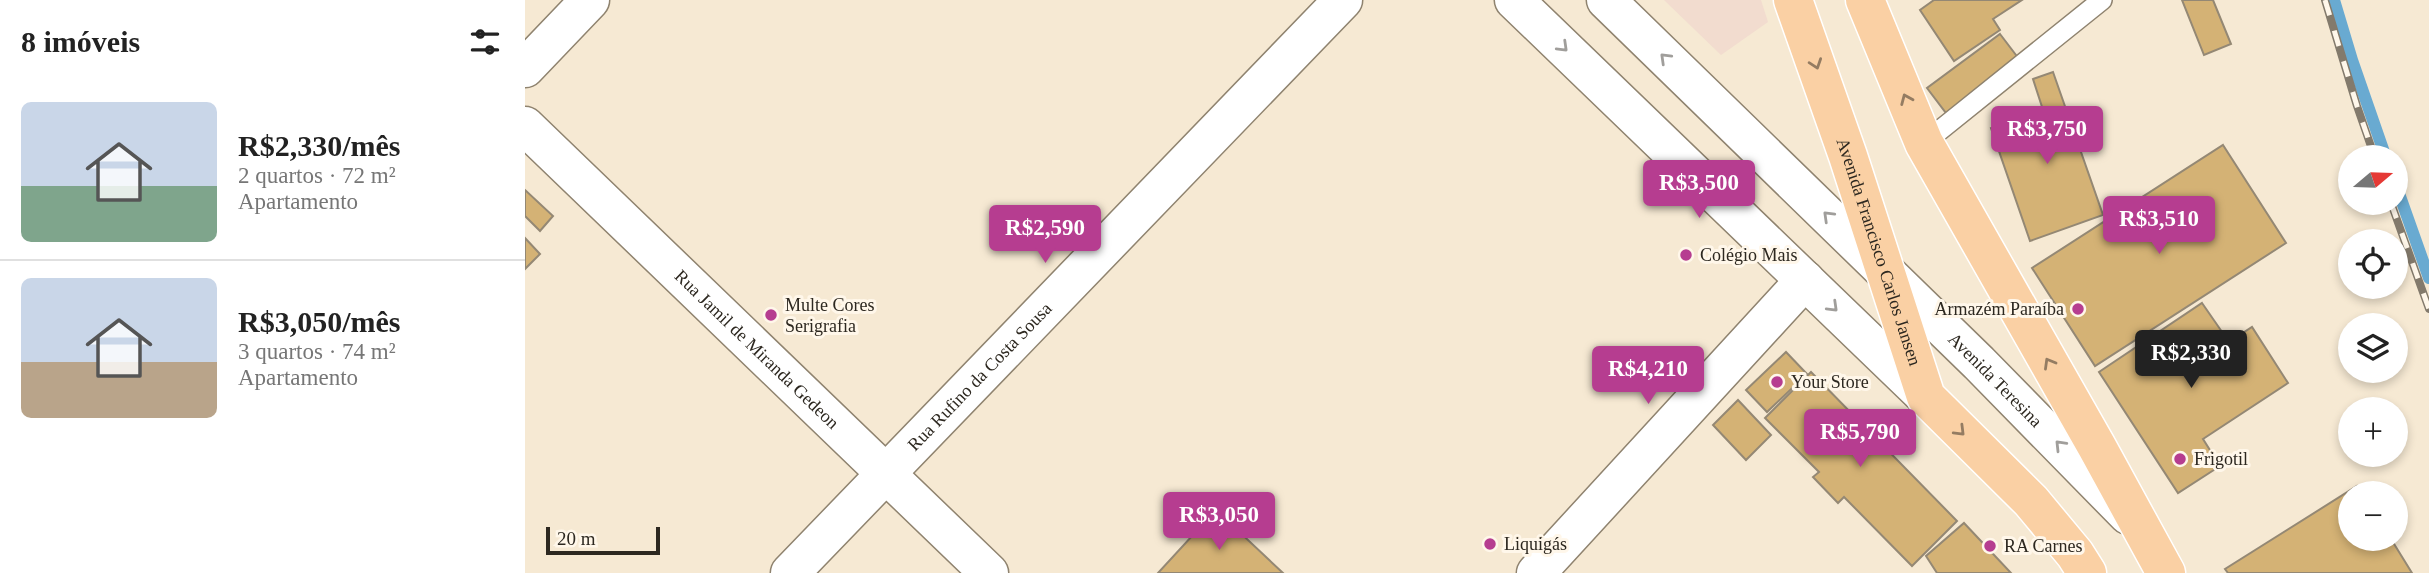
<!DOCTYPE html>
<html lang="pt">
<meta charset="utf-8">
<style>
:root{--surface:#fff;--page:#f2f2f2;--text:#222;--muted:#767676;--line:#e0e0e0;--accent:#b63d90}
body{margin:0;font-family:Georgia,serif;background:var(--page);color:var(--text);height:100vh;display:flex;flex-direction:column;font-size:26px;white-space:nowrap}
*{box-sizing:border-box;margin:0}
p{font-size:23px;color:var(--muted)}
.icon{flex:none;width:38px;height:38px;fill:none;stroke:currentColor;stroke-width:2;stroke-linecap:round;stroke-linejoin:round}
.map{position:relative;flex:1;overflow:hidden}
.side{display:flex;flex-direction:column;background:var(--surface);width:525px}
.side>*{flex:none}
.needle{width:46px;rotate:71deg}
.buttons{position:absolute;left:1813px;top:145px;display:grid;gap:14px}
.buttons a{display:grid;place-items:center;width:70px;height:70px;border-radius:50%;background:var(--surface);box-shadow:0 4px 10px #0003;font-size:35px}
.scale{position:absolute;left:21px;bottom:18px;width:114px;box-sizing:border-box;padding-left:7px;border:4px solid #2d2820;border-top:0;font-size:19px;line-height:24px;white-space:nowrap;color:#2d2820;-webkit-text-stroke:5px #fff7ea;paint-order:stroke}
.price{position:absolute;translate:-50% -60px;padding:0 16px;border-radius:7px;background:var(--accent);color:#fff;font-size:23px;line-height:46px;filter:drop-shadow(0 2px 4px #0008)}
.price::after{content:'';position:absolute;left:50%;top:42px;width:21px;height:16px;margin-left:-10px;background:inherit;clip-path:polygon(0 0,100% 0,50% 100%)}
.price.current{background:#222;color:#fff}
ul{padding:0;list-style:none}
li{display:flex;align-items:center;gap:21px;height:175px;padding:0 21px}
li+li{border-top:2px solid var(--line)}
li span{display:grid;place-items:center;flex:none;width:196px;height:140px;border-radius:10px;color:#555}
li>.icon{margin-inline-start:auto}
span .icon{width:84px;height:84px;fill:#fffc;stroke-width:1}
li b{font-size:30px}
h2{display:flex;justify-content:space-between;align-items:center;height:84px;padding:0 21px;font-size:30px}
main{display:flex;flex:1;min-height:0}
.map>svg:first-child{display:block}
.commercial{fill:#f2dccf}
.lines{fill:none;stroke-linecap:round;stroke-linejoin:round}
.stream{stroke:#69aad1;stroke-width:12}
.building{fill:#d4b275;stroke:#948874;stroke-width:2}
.lane-casing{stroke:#8f836f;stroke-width:22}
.street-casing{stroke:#8f836f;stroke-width:41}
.secondary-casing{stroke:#8f836f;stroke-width:41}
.primary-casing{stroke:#fff;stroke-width:41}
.lane{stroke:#fff;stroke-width:19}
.street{stroke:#fff;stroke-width:38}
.secondary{stroke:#fff;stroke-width:38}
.primary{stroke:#fad0a4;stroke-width:38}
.rail-casing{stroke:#837a6c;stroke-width:8}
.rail{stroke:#fff7ea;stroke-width:5;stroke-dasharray:16;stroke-linecap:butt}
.oneway{stroke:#a09e9b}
.oneway2{stroke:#947c62}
.poi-dot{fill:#b63d90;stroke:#fff7ea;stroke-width:2.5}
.labels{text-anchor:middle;stroke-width:6;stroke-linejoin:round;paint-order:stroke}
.street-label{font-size:18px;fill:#2d2820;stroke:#fff7ea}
.poi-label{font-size:18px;fill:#2d2820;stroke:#fff7ea;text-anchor:start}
</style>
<main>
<section class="side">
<h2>8 imóveis<svg class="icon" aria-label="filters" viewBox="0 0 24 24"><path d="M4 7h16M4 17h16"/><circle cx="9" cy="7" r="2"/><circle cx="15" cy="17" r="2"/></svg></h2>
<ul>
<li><span style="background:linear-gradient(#c9d6e8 60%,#7fa58c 0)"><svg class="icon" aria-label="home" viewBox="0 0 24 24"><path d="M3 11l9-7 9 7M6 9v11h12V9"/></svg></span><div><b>R$2,330/mês</b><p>2 quartos · 72 m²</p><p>Apartamento</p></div></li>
<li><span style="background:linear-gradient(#c9d6e8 60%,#b9a48a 0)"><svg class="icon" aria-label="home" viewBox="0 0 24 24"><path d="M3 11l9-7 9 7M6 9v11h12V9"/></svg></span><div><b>R$3,050/mês</b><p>3 quartos · 74 m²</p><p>Apartamento</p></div></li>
</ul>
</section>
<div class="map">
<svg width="1904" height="573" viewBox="0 0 1904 573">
<rect width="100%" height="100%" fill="#f6e9d3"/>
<path class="commercial" d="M1139,0H1236L1243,22L1196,55Z"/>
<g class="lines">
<g class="stream">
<path d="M1809,0L1827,60L1861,158"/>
<path d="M1871,185L1904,278"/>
</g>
</g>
<g class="building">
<path d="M1409,0H1497L1468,19L1475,30L1429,61L1395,10Z"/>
<path d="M1657,0H1688L1706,44L1679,55Z"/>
<path d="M1475,34L1494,59L1421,113L1402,88Z"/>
<path d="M1528,72L1578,215L1505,241L1466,128L1518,110L1508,79Z"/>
<path d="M1698,145L1761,243L1570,366L1507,268Z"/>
<path d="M0,190L28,216L15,231L0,216Z"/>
<path d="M0,238L15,254L0,269Z"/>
<path d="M1677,303L1704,342L1727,327L1763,383L1678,439L1695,466L1653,493L1574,372Z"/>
<path d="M1261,352L1282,374L1242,412L1221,390Z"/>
<path d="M1286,372L1432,521L1387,566L1319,497L1313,503L1288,477L1294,472L1240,418Z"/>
<path d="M1213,400L1246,435L1221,460L1188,425Z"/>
<path d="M1832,486L1837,494H1825V539H1866L1887,573H1703L1700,569Z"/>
<path d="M691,510L758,573H633Z"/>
<path d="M1439,523L1486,573H1412L1401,556Z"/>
</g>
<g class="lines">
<defs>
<path id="lane" d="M1399,143L1577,0"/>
<g id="street">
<path d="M0,68L65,0"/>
<path id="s1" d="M0,126L464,573"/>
<path id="s2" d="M265,573L818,0"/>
<path d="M1011,573L1280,280"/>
</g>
<g id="secondary">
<path d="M989,0L1401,397"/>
<path id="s3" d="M1081,0L1454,363L1603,515"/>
</g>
<g id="primary">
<path id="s4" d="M1268,0L1323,156L1401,397L1506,501L1550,554L1562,573"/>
<path d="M1340,0L1399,143L1572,447L1641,573"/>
</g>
</defs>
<use href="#lane" class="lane-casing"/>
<use href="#street" class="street-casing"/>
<use href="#secondary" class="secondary-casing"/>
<use href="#primary" class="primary-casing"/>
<use href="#lane" class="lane"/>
<use href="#street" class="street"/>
<use href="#secondary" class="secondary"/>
<use href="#primary" class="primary"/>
<defs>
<g id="rail">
<path d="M1800,0L1832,106L1850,158"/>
<path d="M1866,203L1904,309"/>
</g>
</defs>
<use href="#rail" class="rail-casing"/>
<use href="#rail" class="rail"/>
</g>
<defs><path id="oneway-chevron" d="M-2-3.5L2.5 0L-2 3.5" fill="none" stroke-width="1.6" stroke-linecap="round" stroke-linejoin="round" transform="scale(1.75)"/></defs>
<g class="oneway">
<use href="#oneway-chevron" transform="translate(1038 47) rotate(44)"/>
<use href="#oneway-chevron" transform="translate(1140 58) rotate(-136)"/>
<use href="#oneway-chevron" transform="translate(1303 216) rotate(-136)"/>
<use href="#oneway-chevron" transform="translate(1308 307) rotate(44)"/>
<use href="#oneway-chevron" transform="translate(1535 445) rotate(-134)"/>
</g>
<g class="oneway2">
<use href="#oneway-chevron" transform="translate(1291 64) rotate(71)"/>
<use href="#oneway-chevron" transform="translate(1381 99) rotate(-113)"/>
<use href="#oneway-chevron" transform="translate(1524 363) rotate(-120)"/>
<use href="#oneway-chevron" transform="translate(1435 431) rotate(45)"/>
</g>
<g class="poi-dot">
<circle cx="1161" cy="255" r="7"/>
<circle cx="1553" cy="309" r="7"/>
<circle cx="246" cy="315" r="7"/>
<circle cx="1252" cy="382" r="7"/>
<circle cx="1655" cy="459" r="7"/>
<circle cx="965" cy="544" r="7"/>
<circle cx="1465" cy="546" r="7"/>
</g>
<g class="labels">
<g class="street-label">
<text dy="6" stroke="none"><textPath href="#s4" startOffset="266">Avenida Francisco Carlos Jansen</textPath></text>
<text dy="6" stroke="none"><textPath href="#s1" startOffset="322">Rua Jamil de Miranda Gedeon</textPath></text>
<text dy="6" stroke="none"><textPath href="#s2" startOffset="273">Rua Rufino da Costa Sousa</textPath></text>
<text dy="6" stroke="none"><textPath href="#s3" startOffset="544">Avenida Teresina</textPath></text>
</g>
<g class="poi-label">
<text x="1175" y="261">Colégio Mais</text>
<text x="260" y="311">Multe Cores<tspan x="260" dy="21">Serigrafia</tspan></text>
<text x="1539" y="315" text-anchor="end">Armazém Paraíba</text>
<text x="1266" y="388">Your Store</text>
<text x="1669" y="465">Frigotil</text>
<text x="979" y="550">Liquigás</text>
<text x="1479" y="552">RA Carnes</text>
</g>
</g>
</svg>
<div class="buttons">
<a><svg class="needle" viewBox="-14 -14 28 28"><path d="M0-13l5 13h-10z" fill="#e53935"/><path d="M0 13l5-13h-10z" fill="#767676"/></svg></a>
<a><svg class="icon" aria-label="locate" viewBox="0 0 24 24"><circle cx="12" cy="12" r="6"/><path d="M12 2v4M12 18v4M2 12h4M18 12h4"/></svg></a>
<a><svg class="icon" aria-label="layers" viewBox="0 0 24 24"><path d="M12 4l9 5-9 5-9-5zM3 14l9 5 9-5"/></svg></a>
<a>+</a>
<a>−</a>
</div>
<div class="scale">20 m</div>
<b class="price" style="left:1522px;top:166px">R$3,750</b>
<b class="price" style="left:1174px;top:220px">R$3,500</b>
<b class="price" style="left:1634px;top:256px">R$3,510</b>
<b class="price" style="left:520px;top:265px">R$2,590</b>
<b class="price current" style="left:1666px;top:390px">R$2,330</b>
<b class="price" style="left:1123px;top:406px">R$4,210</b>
<b class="price" style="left:1335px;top:469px">R$5,790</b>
<b class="price" style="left:694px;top:552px">R$3,050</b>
</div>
</main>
